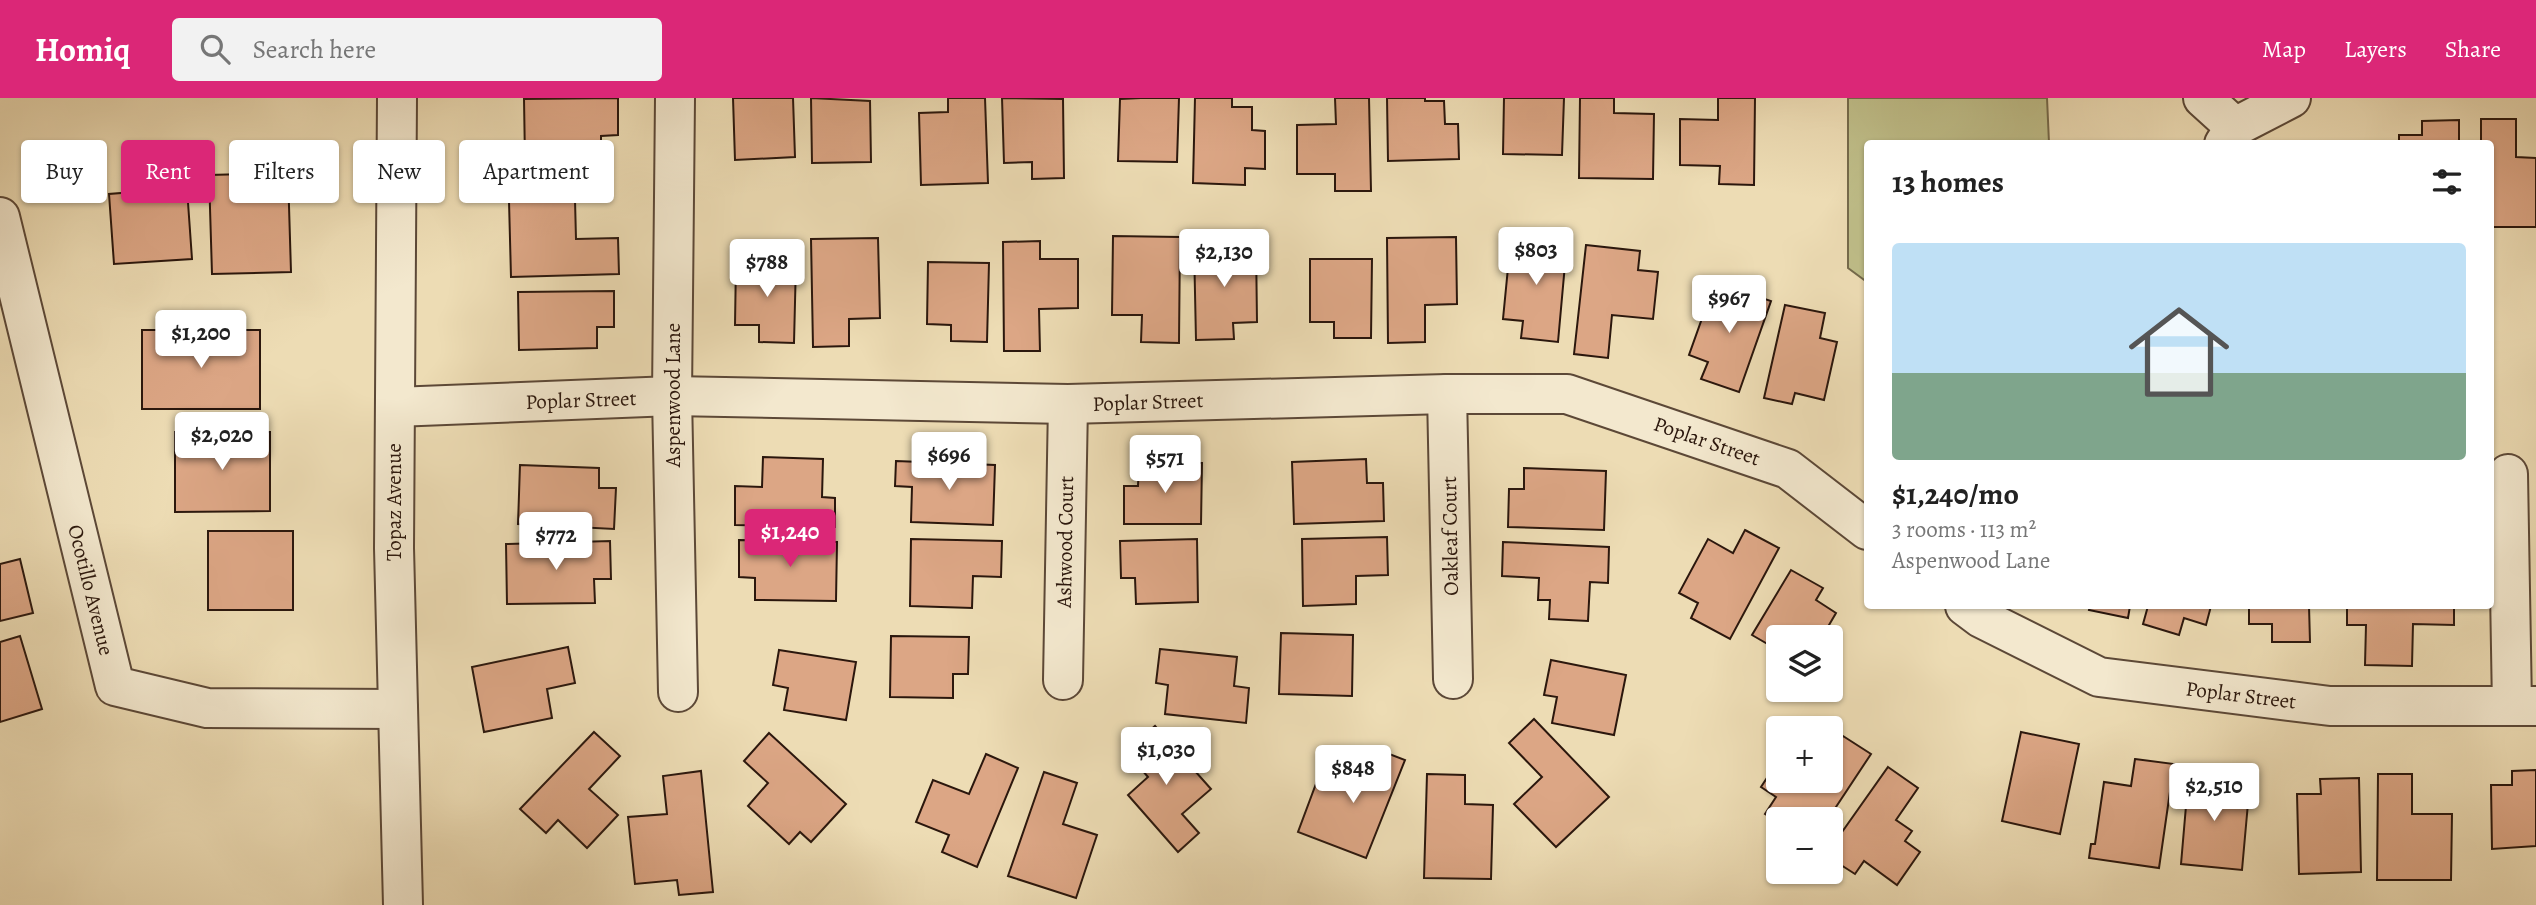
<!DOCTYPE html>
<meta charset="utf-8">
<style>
:root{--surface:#fff;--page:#f2f2f2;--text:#222;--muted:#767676;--line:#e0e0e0;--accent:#db2777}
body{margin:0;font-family:Alegreya,serif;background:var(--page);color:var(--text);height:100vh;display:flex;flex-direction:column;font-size:26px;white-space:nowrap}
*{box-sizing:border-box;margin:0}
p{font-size:23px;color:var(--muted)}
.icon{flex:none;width:38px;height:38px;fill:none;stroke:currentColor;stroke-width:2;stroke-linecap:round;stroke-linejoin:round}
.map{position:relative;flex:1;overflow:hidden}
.details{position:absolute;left:1864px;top:42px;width:630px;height:469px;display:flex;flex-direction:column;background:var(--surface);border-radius:7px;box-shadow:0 2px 5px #0004}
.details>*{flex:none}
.guide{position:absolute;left:21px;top:42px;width:665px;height:63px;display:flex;gap:14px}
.controls{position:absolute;left:1766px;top:527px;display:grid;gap:14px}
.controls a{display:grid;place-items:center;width:77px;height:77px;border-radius:7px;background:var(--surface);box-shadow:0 2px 5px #0004;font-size:35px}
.price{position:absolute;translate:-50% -60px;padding:0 16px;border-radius:7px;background:#fff;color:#222;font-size:23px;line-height:46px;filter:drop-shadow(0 2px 4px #0008)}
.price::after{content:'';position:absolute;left:50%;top:42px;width:21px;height:16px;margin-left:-10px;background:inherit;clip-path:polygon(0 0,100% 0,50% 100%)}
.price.active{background:var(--accent);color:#fff}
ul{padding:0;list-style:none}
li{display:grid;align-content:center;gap:14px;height:371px;padding:0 28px}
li+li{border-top:2px solid var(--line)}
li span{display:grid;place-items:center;height:217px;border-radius:7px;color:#555}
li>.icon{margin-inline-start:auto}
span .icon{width:126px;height:126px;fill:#fffc;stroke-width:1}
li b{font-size:30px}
h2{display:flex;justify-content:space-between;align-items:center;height:84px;padding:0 28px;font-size:30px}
.tag{padding:0 24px;border-radius:7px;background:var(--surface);box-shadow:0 2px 5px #0004;font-size:24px;line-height:63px}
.tag.active{background:var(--accent);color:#fff}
header{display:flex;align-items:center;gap:42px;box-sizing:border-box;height:98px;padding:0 35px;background:var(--accent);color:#fff}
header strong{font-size:33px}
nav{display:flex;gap:38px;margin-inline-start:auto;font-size:24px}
.search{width:490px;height:63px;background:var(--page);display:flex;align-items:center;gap:18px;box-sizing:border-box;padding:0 24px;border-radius:7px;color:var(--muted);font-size:26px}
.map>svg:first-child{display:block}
.green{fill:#bfbe89;stroke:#756a4b;stroke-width:2}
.building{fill:#dca685;stroke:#2b170d;stroke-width:2}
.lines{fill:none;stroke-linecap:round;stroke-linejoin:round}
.minor-casing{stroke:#5c4837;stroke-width:42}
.tertiary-casing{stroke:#5c4837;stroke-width:42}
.minor{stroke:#f3e8ce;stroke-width:38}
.tertiary{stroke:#f3e8ce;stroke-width:38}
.labels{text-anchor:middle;stroke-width:6;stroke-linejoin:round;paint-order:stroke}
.street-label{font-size:21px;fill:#2b170d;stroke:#f3e8ce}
</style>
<header>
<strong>Homiq</strong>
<div class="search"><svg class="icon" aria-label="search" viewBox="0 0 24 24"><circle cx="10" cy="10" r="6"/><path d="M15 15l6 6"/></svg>Search here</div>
<nav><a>Map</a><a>Layers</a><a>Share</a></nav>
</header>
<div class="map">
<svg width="2536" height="807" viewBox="0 0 2536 807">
<rect width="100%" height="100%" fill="#eddcb4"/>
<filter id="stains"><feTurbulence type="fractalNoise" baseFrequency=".00286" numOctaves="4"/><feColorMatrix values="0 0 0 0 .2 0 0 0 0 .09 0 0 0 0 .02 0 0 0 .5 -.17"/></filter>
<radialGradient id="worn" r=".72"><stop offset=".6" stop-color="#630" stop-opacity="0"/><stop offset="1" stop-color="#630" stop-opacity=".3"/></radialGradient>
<path class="green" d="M1848,0H2047L2049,45L1867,46V184L1848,170Z"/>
<g class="building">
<path d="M618,0V37L601,38V61L525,62L524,1Z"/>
<path d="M733,0H793L795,59L735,62Z"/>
<path d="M811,0L870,3L871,64L812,65Z"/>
<path d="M948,0H985L988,85L921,87L919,15L948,14Z"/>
<path d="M1002,0L1063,1L1064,80L1032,81V64L1004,65Z"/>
<path d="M1141,0H1179L1177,64L1118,63L1120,1Z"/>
<path d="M1195,0H1232V9H1252V32L1265,33V71L1245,70V87L1193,85Z"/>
<path d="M1335,0H1369L1371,93H1335V76H1297V27L1336,26Z"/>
<path d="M1387,0H1425V3H1444L1445,26H1458L1459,61L1388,63Z"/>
<path d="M1504,0H1564L1562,57L1503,56Z"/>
<path d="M1580,0H1614V15L1654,16L1653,81L1579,80Z"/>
<path d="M1718,0H1755L1754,87L1719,86L1720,68L1680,67V21L1718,22Z"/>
<path d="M2481,21H2516V59L2536,60V129H2490V46H2481Z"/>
<path d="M2459,22V46H2399V37H2422V23Z"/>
<path d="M185,62L192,161L114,166L109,96L133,94L132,65Z"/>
<path d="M288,75L291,174L212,176L209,77Z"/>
<path d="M575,102L576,141L618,140L619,176L511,179L509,103Z"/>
<path d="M1113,138L1180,139L1179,245L1141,244L1142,217H1112Z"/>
<path d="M1456,139L1457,206L1425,207V244L1388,245L1387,140Z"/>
<path d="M1511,139L1567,144L1558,244L1521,240L1523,223L1503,221Z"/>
<path d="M878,140L880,220L849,221V248L813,249L811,141Z"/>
<path d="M1040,143V161H1078V210L1039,211L1040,253H1004L1003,144Z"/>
<path d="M1256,146L1257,224L1233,225L1234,241L1196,242L1194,147Z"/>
<path d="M1586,147L1640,153L1638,172L1658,174L1653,221L1612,217L1608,260L1574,256Z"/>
<path d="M1310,161H1372L1371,240H1334V224H1310Z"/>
<path d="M736,163L796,164L794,245L759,244V227H735Z"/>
<path d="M928,164L989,165L987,244L951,243V227L927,226Z"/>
<path d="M1715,184L1771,203L1739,294L1701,281L1708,264L1689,257Z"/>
<path d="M614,193V229H597V250L519,252L518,194Z"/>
<path d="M1785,207L1825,215L1820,240L1837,244L1824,302L1795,295L1792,306L1764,300Z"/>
<rect x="142" y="232" width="118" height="79"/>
<path d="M175,334H270V413L175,414Z"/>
<path d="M763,359L823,361L822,399L835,400V429L735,427V388L762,389Z"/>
<path d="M1366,361L1367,385H1383L1384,423L1294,426L1292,364Z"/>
<path d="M896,363L995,367L993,427L911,424L912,389L895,388Z"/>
<path d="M1139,364L1202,365L1201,426H1124V388H1138Z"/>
<path d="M520,367L599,370V390H616L614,431L518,426Z"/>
<path d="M1524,370L1606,373L1604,432L1508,429L1509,391H1524Z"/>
<path d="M1745,432L1779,450L1730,541L1691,520L1698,505L1679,495L1708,441L1733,455Z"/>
<rect x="208" y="433" width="85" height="79"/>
<path d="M1387,439L1388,477L1356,478V506L1303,508L1302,441Z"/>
<path d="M911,441L1002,443L1001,479L973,478L972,510L910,508Z"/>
<path d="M1197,441L1198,504L1136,506L1135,480H1121L1120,443Z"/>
<path d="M739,442L837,444L836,503L755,502V480L739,479Z"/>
<path d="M610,443L611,481H594L595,505L507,506L506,446Z"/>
<path d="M1503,444L1609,449L1608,485L1590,484L1588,523L1549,521L1550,502H1538L1539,480L1502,478Z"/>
<path d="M20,461L33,515L0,523V466Z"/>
<path d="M1791,472L1823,490L1816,502L1836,515L1822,539H1778V552L1752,537Z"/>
<path d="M2090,508H2130L2128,520L2089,512Z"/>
<path d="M2148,508H2211L2206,527L2184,520L2179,537L2143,526Z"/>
<path d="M2249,508H2309L2310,544H2272V526H2249Z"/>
<path d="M2347,508H2454V527L2413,526L2412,568L2365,567L2366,527H2347Z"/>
<path d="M1281,535L1353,537L1352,598L1279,596Z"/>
<path d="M20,538L42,611L0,624V544Z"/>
<path d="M891,538L969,539L968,576H953V600L890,599Z"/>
<path d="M568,549L575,585L547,591L552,620L484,634L472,569Z"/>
<path d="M1160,551L1237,559L1234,588L1249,590L1246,625L1165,616L1168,587L1156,585Z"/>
<path d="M779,552L856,564L846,622L784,612L788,590L773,587Z"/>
<path d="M1551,562L1626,577L1614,637L1552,625L1557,599L1544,597Z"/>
<path d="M1534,621L1609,699L1556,749L1514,706L1542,679L1509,645Z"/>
<path d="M1155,628L1211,691L1182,716L1199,735L1178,754L1128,697L1148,679L1126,653Z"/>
<path d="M594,634L620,658L589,691L618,717L587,750L558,722L546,735L520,711Z"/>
<path d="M2021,634L2079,646L2060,736L2002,723Z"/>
<path d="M769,635L846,706L811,744L800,734L789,746L748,708L768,685L744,663Z"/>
<path d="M1843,638L1871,656L1828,721H1778V724L1765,716L1776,699L1761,689L1778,663V682H1830V657Z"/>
<path d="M1371,649L1405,662L1366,760L1298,734L1320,675L1355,688Z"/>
<path d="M986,656L1018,670L977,769L942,754L949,737L916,724L933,682L969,696Z"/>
<path d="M2135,661L2174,666L2159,770L2089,760L2091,746H2095L2104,684L2131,688Z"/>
<path d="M1888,669L1918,690L1896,722L1912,733L1905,743L1920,754L1897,787L1864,763L1855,776L1830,760V751Z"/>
<path d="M2536,672V748L2492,751L2491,687H2512V673Z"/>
<path d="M701,673L713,794L679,797L677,782L635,786L628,719L667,716L663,678Z"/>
<path d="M2189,673L2229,677L2227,693L2249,694L2242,772L2181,766Z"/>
<path d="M1044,674L1077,685L1063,726L1097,737L1076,800L1008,778Z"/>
<path d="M1427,676L1465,677V706L1493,707L1491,781L1424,780Z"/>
<path d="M2378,676H2412V716H2452L2451,782H2377Z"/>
<path d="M2359,680L2361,774L2299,776L2297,696H2321L2320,681Z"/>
</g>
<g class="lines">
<defs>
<g id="minor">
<path d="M675,0L672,298L678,594"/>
<path d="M2203,0L2235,29"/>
<path d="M2224,46L2235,29L2291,0"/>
<path d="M0,119L115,588L207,610L398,611"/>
<path d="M1447,296L1453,581"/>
<path d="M395,309L672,298L1068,306L1447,296H1567L1788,371L1867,432"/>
<path d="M2508,376L2512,608"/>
<path d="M1965,508L1981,520L2099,579L2330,608H2536"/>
<path d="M1063,582L1068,306"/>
</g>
<path id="tertiary" d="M397,0L394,450L403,807"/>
</defs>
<use href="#minor" class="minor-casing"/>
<use href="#tertiary" class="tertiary-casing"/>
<use href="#minor" class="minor"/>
<use href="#tertiary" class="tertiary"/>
</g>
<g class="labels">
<g class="street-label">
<text transform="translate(673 297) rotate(-90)" y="7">Aspenwood Lane</text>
<text transform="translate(581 302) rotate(-2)" y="7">Poplar Street</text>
<text transform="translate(1148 304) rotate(-2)" y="7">Poplar Street</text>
<text transform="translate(1707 343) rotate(19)" y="7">Poplar Street</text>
<text transform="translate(394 404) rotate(-90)" y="7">Topaz Avenue</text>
<text transform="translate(1450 438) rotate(-91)" y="7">Oakleaf Court</text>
<text transform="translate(1065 444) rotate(-89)" y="7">Ashwood Court</text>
<text transform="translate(91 492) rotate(76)" y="7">Ocotillo Avenue</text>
<text transform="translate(2241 597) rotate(7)" y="7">Poplar Street</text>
</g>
</g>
<rect width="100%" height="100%" filter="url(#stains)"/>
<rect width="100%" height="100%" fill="url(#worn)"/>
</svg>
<div class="controls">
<a><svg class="icon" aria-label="layers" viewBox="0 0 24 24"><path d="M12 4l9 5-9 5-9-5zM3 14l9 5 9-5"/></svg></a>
<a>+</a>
<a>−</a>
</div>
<b class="price" style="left:1536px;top:189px">$803</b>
<b class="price" style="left:1224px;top:191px">$2,130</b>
<b class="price" style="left:767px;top:201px">$788</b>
<b class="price" style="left:1729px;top:237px">$967</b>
<b class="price" style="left:201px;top:272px">$1,200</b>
<b class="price" style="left:222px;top:374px">$2,020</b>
<b class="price" style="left:949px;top:394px">$696</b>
<b class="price" style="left:1165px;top:397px">$571</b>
<b class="price active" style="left:790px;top:471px">$1,240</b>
<b class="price" style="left:556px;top:474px">$772</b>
<b class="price" style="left:1166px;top:689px">$1,030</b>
<b class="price" style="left:1353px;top:707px">$848</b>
<b class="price" style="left:2214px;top:725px">$2,510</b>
<div class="guide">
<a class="tag">Buy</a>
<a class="tag active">Rent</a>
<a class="tag">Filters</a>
<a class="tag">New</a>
<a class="tag">Apartment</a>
</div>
<section class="details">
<h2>13 homes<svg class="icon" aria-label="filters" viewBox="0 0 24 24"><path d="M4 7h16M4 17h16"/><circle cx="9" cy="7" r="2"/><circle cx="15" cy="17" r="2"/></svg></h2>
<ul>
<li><span style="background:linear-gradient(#bfe0f5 60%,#7fa58c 0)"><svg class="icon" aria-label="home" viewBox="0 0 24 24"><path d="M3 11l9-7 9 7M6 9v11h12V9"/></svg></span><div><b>$1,240/mo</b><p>3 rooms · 113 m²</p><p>Aspenwood Lane</p></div></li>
</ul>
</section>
</div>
